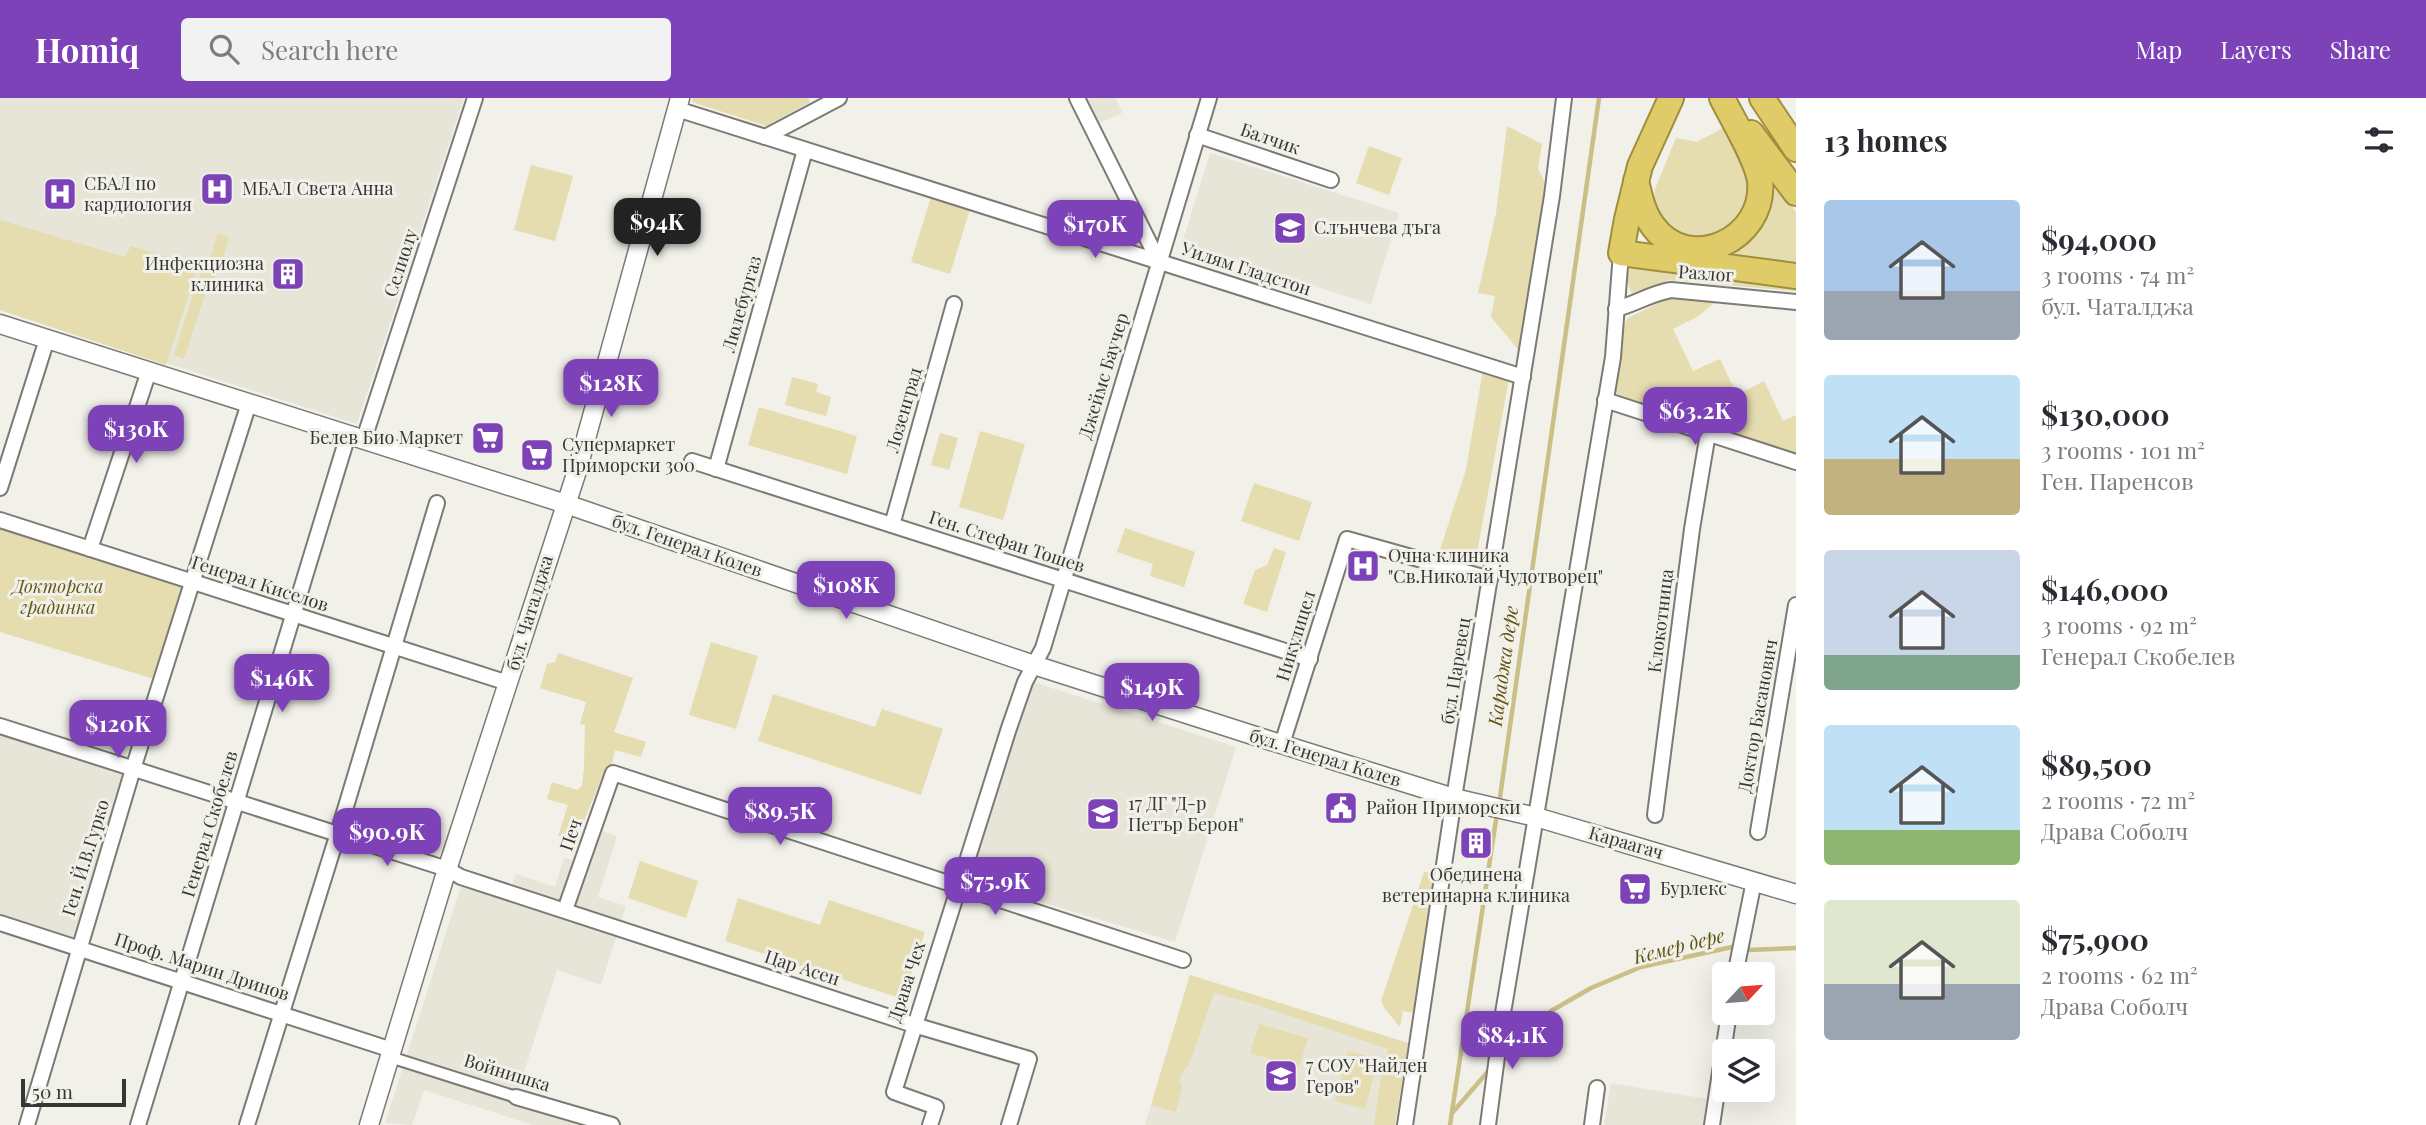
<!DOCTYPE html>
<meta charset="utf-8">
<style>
:root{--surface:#fff;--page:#f2f2f3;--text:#2b2b33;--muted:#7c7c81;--accent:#7d42b8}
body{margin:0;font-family:"Playfair Display",serif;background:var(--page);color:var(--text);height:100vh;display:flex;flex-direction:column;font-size:26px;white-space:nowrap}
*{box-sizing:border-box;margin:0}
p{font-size:23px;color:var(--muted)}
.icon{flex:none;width:38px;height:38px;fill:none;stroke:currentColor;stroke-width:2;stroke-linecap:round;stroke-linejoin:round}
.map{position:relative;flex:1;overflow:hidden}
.drawer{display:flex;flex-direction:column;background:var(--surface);width:630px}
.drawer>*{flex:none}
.needle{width:46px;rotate:64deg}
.controls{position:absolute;left:1712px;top:864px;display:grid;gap:14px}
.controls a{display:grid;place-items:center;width:63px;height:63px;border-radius:7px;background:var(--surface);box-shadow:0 7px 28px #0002;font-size:35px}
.scale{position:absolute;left:21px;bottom:18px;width:105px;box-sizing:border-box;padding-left:7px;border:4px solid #363633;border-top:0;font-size:19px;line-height:24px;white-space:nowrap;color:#363633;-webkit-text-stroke:5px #f1f0e9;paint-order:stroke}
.price{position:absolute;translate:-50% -60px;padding:0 16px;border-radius:14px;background:var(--accent);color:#fff;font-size:23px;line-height:46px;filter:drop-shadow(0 2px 4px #0008)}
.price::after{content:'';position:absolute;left:50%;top:42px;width:21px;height:16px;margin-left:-10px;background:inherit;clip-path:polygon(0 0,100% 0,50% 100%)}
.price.current{background:#222;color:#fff}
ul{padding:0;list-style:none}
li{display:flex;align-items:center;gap:21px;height:175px;padding:0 28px}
li span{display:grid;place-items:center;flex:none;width:196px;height:140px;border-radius:7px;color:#555}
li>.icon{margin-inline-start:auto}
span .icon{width:84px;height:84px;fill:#fffc;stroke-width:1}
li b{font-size:30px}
h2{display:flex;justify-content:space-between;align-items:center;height:84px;padding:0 28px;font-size:30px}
header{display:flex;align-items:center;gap:42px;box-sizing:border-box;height:98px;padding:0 35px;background:var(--accent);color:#fff}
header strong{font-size:33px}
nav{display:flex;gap:38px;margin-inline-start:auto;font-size:24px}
.search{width:490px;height:63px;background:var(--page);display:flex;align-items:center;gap:18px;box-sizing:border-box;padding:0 24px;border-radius:7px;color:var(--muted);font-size:26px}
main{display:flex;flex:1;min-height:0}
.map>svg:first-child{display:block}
.built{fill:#e7e5d7}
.green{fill:#e5dcb0}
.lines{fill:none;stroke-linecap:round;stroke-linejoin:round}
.stream{stroke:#cabf87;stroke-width:4.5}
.pedestrian-casing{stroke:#7c7a74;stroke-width:14}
.minor-casing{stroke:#7c7a74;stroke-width:18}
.tertiary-casing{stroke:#7c7a74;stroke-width:21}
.trunk-casing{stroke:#9f8f3d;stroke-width:28}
.pedestrian{stroke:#fff;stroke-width:10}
.minor{stroke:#fff;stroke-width:14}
.tertiary{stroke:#fff;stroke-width:18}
.trunk{stroke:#dfcc68;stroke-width:24}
.labels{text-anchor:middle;stroke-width:6;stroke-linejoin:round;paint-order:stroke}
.street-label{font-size:18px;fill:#363633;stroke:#f1f0e9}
.poi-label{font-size:18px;fill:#363633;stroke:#f1f0e9;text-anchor:start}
.park-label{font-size:18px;font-style:italic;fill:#645817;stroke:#f1f0e9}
.water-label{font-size:19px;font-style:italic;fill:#5e520f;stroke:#f1f0e9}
</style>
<header>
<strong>Homiq</strong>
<div class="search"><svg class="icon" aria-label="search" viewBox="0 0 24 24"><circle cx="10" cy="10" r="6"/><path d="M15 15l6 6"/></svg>Search here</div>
<nav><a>Map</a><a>Layers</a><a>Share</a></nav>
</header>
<main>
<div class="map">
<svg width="1796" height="1027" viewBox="0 0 1796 1027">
<rect width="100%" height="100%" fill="#f1f0e9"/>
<g class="built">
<path d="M0,0H464L357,326L0,212Z"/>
<path d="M1088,0H1116L1122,15L1100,25Z"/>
<path d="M1210,55L1399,115L1371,206L1182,146Z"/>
<path d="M1033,584L1236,649L1175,844L970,783Z"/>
<path d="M0,634L127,674L75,844L0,820Z"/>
<path d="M602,733L617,738L598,799L626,808L601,887L557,872L516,999L510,1004L586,1027H533L424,992L412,1027L385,1025L461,788L507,803L516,776L555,789L564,760L590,768Z"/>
<path d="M1190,877L1408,945L1395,1027H1145Z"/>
<path d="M1611,985L1707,1001L1703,1027H1604Z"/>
</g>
<g class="green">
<path d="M693,0H808L810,4L766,28L692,4Z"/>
<path d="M1507,28L1542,46L1538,71L1552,98L1526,261L1491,219L1495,198L1478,195L1496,115Z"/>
<path d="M1723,30L1740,56L1751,66L1747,112L1723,135L1698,140L1681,137L1668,129L1653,109L1655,91L1676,40L1697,44Z"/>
<path d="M1369,48L1402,60L1389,97L1356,85Z"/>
<path d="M531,67L573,78L555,143L514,132Z"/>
<path d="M1775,85L1796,114V168L1715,155L1771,96Z"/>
<path d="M931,99L970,111L950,176L911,164Z"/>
<path d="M0,122L125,159L131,148L198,168L166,267L0,212Z"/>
<path d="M218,135L229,139L220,172L208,187L184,261L174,257L198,180L208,166Z"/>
<path d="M1633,166L1796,188V193L1668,182L1633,198C1628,187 1623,175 1633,166Z"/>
<path d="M1669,200L1717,203L1697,219L1673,231L1693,273L1720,261L1737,297L1764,283L1783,323L1796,317V356L1660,311L1620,301L1615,292L1623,230L1628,220Z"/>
<path d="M1484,266L1510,275L1473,477L1435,467L1466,372Z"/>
<path d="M792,279L818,286L816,294L831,299L826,318L785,307Z"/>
<path d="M759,309L857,338L847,376L748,347Z"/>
<path d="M980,333L1025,346L1003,422L959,409Z"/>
<path d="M940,335L958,340L949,372L931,367Z"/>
<path d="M1254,385L1312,404L1299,443L1241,423Z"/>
<path d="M0,429L183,489L154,581L0,534Z"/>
<path d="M1125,430L1195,454L1184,489L1150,478L1153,466L1117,454Z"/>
<path d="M1274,450L1286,454L1267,514L1243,506L1255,472L1267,467Z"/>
<path d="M711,544L758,558L736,631L689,617Z"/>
<path d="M558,555L633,580L614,634L646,644L641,659L615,652L611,669L604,674L576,742L558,738L568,707L547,701L552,684L577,692L582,688L584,670L585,627L580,626L586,604L540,590L547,566L555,564Z"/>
<path d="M773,596L875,629L882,611L943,631L921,697L758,643Z"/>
<path d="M640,763L698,783L686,820L628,800Z"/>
<path d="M1424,774L1443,776L1424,908L1414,915L1403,913L1400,929L1385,911L1381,903Z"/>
<path d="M738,800L820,827L829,802L925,834L903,901L725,843Z"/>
<path d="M1190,877L1408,945L1395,1027H1374L1381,978L1388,951L1258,907L1214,895L1189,967L1185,970L1179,983L1182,989L1176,1014L1151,1007Z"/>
<path d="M1259,926L1308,940L1299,970L1250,955Z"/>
<path d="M1348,953L1378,961L1365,1011L1335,1003Z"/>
</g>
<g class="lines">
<g class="stream">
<path d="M1499,706L1599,0"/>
<path d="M1501,958L1551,913L1591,890L1641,869L1732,849L1748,852L1796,850"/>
<path d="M1453,1014L1491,970"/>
<path d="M1450,1027L1497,715"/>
</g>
<defs>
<path id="pedestrian" d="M390,959L516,999"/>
<g id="minor">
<path d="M1077,0L1159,164"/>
<path d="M677,11L1523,279"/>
<path d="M1197,37L1331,82"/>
<path d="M765,39L839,0"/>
<path d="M1616,211C1635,206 1652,195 1671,192L1796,204"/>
<path d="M1605,302L1796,364"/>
<path d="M364,341L475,0"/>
<path d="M692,363L1310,561"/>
<path d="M716,371L805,52"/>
<path d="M0,390L47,241"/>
<path d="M0,422L508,585"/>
<path d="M892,427L954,206"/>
<path d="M90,451L149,273"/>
<path d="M0,628L447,771L461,779L914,927L1029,961L1009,1027"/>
<path d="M1282,646L1347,441L1490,481"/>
<path d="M1655,717L1692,431L1708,335"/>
<path d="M1758,734L1796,507"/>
<path d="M565,812L613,675L1183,862"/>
<path d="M0,825L392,952"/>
<path d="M1735,877L1754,783"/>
<path d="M516,999L612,1027"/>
<path d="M27,1027L133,671L249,305"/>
<path d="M138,1027L348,337"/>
<path d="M247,1027L338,735L437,405"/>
<path d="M930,1027L936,1009L894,994L1009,630L1025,584L1043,550L1209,0"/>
<path d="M1405,1027L1454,700L1552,98L1564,0"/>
<path d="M1488,1027L1502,921L1613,259L1621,155"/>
<path d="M1592,1027L1597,990"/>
<path d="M1712,1027L1729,915"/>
</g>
<g id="tertiary">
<path d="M0,226L566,406L1034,567L1268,642L1454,700L1536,719L1796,796"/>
<path d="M369,1027L444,781L577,373L680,0"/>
</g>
<g id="trunk">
<path d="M1671,0L1640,68L1627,121L1621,155L1796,178"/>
<path d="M1762,0L1796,51"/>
<path d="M1751,35L1796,95"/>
<path d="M1636,83C1640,99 1643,115 1653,128C1688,177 1766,142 1760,83C1757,61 1733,22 1722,0"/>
</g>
</defs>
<use href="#pedestrian" class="pedestrian-casing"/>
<use href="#minor" class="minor-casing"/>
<use href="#tertiary" class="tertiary-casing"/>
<use href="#trunk" class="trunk-casing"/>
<use href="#pedestrian" class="pedestrian"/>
<use href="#minor" class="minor"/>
<use href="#tertiary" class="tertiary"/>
<use href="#trunk" class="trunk"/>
</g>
<defs>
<symbol id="hospital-square" viewBox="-11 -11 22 22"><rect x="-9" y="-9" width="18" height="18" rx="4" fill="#7d42b8" stroke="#f1f0e9"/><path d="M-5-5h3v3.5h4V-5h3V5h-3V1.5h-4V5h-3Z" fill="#fff"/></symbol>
<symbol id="school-square" viewBox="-11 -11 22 22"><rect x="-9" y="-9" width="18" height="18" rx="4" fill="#7d42b8" stroke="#f1f0e9"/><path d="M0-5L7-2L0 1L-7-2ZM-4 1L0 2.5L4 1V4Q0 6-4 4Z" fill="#fff"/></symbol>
<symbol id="building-square" viewBox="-11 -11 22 22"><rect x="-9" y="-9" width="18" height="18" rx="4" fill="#7d42b8" stroke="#f1f0e9"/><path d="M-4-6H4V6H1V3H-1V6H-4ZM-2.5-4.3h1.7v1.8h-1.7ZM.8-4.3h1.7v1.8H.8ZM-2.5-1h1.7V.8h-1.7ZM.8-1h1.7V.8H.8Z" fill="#fff"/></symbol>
<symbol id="supermarket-square" viewBox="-11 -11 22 22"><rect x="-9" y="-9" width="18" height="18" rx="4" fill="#7d42b8" stroke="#f1f0e9"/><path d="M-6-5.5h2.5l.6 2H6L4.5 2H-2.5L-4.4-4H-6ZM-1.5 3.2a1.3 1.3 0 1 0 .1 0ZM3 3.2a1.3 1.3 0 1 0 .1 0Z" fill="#fff"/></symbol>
<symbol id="civic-square" viewBox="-11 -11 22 22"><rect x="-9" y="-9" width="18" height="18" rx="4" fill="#7d42b8" stroke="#f1f0e9"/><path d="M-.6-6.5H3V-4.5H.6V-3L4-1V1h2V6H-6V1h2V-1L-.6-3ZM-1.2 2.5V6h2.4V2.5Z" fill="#fff"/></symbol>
</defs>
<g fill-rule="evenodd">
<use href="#hospital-square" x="198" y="72" width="38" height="38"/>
<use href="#hospital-square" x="41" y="77" width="38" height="38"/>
<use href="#school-square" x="1271" y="111" width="38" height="38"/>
<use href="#building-square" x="269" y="157" width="38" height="38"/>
<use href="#supermarket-square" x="469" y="321" width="38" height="38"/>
<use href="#supermarket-square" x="518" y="338" width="38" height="38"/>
<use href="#hospital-square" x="1344" y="449" width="38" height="38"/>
<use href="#civic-square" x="1322" y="691" width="38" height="38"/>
<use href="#school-square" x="1084" y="697" width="38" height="38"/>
<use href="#building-square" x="1457" y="726" width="38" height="38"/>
<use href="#supermarket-square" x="1616" y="772" width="38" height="38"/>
<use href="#school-square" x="1262" y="959" width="38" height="38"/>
</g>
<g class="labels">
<g class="street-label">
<text transform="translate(1270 41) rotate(19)" y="6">Балчик</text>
<text transform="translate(401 165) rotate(-72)" y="6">Селиолу</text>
<text transform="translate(1246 171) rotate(18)" y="6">Уилям Гладстон</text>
<text transform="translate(1706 176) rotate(4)" y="6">Разлог</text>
<text transform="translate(742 206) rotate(-74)" y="6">Люлебургаз</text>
<text transform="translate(1104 278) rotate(-73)" y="6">Джеймс Баучер</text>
<text transform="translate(904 312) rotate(-74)" y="6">Лозенград</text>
<text transform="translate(1007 444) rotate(18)" y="6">Ген. Стефан Тошев</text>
<text transform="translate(687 448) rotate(19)" y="6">бул. Генерал Колев</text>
<text transform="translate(260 486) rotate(18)" y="6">Генерал Киселов</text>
<text transform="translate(530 515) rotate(-73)" y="6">бул. Чаталджа</text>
<text transform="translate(1661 523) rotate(-83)" y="6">Клокотница</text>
<text transform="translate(1296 538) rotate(-73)" y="6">Никулицел</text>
<text transform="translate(1456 573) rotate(-81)" y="6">бул. Царевец</text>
<text transform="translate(1758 618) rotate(-80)" y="6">Доктор Басанович</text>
<text transform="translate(1325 660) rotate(17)" y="6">бул. Генерал Колев</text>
<text transform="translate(210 726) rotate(-73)" y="6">Генерал Скобелев</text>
<text transform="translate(571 737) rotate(-71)" y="6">Печ</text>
<text transform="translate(1626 745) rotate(16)" y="6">Караагач</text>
<text transform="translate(86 760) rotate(-73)" y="6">Ген. Й.В.Гурко</text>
<text transform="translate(202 869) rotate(18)" y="6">Проф. Марин Дринов</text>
<text transform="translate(802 870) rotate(18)" y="6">Цар Асен</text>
<text transform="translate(907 884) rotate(-72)" y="6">Драва Чех</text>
<text transform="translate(507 975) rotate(17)" y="6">Войнишка</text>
</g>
<g class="poi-label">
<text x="84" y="92">СБАЛ по<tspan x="84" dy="21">кардиология</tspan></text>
<text x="242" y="97">МБАЛ Света Анна</text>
<text x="1314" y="136">Слънчева дъга</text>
<text x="264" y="172" text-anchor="end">Инфекциозна<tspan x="264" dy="21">клиника</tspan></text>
<text x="463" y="346" text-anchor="end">Белев Био Маркет</text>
<text x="562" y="353">Супермаркет<tspan x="562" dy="21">Приморски 300</tspan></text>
<text x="1388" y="464">Очна клиника<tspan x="1388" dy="21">"Св.Николай Чудотворец"</tspan></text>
<text x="1128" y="712">17 ДГ "Д-р<tspan x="1128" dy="21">Петър Берон"</tspan></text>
<text x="1366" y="716">Район Приморски</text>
<text x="1476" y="783" text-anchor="middle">Обединена<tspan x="1476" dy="21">ветеринарна клиника</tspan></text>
<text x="1660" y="797">Бурлекс</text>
<text x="1306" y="974">7 СОУ "Найден<tspan x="1306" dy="21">Геров"</tspan></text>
</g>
<g class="park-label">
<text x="58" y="495">Докторска<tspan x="58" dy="21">градинка</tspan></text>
</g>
<g class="water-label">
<text transform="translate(1503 568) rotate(-82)" y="7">Караджа дере</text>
<text transform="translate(1679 848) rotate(-14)" y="7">Кемер дере</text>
</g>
</g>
</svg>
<div class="controls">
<a><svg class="needle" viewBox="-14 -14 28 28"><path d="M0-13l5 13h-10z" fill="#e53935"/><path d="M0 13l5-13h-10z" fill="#7c7c81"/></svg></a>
<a><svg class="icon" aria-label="layers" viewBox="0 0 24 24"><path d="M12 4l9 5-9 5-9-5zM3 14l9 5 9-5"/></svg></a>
</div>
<div class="scale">50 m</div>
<b class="price current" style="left:657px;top:160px">$94K</b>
<b class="price" style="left:1095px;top:162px">$170K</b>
<b class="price" style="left:611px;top:321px">$128K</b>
<b class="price" style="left:1695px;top:349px">$63.2K</b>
<b class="price" style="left:136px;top:367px">$130K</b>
<b class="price" style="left:846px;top:523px">$108K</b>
<b class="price" style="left:282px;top:616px">$146K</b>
<b class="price" style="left:1152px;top:625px">$149K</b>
<b class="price" style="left:118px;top:662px">$120K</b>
<b class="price" style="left:780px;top:749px">$89.5K</b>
<b class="price" style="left:387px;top:770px">$90.9K</b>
<b class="price" style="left:995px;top:819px">$75.9K</b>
<b class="price" style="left:1512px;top:973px">$84.1K</b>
</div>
<section class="drawer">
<h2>13 homes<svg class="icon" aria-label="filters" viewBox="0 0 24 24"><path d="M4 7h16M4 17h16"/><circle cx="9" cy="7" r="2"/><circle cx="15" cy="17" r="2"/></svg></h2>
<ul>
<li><span style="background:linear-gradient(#a9c7e8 65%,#9aa5b1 0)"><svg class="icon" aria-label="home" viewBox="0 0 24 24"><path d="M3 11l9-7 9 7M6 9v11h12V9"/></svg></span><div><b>$94,000</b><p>3 rooms · 74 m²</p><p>бул. Чаталджа</p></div></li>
<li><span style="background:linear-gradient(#bfe0f5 60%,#c2b280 0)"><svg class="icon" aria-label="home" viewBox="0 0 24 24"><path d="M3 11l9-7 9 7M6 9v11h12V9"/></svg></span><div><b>$130,000</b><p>3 rooms · 101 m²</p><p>Ген. Паренсов</p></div></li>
<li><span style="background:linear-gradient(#c9d6e8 75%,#7fa58c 0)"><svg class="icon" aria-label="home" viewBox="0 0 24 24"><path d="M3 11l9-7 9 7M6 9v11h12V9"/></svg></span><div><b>$146,000</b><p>3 rooms · 92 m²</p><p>Генерал Скобелев</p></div></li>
<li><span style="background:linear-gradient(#bfe0f5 75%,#8fb573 0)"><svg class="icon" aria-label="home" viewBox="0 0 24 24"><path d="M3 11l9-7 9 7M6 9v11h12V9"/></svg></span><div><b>$89,500</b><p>2 rooms · 72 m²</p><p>Драва Соболч</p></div></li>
<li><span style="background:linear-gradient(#dfe7d0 60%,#9aa5b1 0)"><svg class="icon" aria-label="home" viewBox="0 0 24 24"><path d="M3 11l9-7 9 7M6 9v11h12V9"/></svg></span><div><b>$75,900</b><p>2 rooms · 62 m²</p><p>Драва Соболч</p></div></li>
</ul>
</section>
</main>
